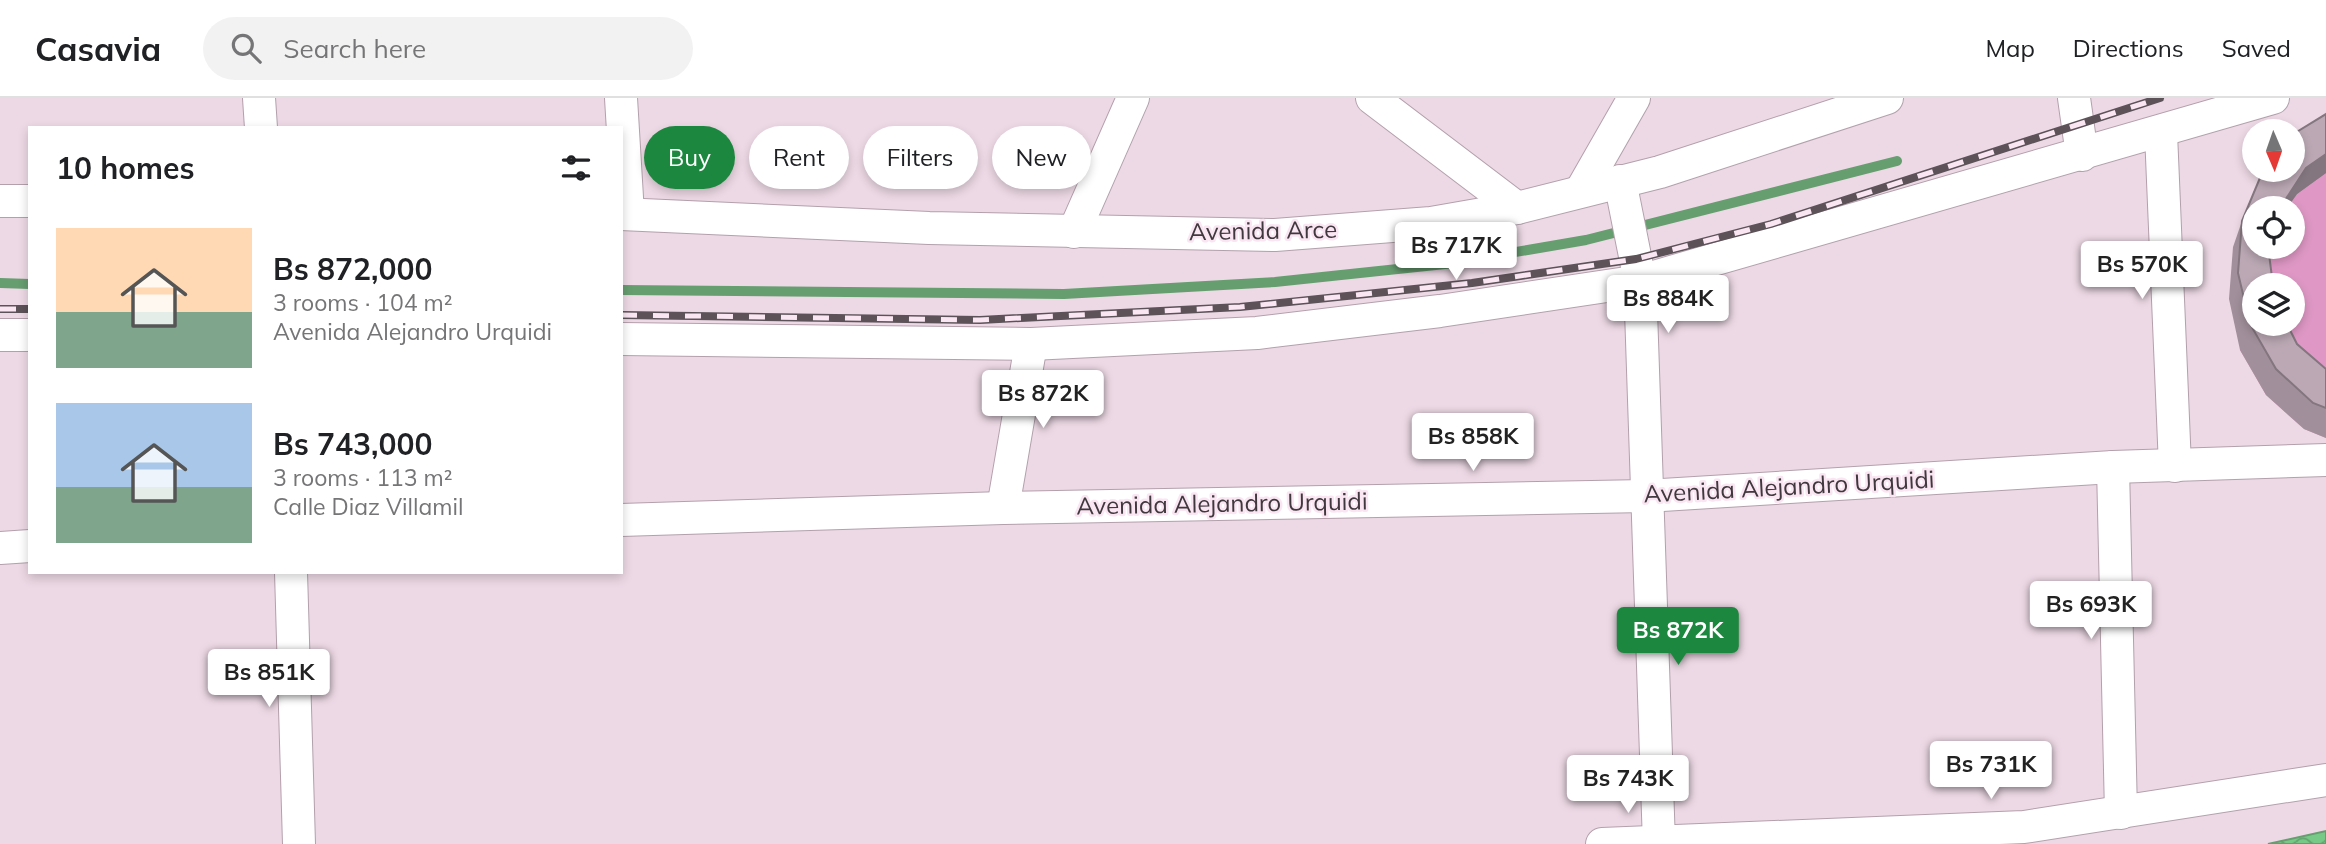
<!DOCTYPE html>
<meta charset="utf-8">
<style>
:root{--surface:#fff;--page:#f2f2f2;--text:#202124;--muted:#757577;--line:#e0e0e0;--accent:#1c873e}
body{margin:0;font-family:Mulish,sans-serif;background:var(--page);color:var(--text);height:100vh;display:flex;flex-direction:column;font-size:26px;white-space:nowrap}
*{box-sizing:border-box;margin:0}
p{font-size:23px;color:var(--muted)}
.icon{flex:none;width:38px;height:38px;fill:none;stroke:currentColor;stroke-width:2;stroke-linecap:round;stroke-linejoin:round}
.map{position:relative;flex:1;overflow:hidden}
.details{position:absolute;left:28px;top:28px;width:595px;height:448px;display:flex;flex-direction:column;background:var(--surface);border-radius:0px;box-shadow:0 4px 10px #0003}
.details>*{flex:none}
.banner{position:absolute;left:644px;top:28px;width:665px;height:63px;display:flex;gap:14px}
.needle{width:46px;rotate:178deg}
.fabs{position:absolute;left:2242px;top:21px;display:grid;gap:14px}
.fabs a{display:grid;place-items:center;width:63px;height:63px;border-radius:50%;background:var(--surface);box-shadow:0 4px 10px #0003;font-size:35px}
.price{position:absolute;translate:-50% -60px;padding:0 16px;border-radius:7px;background:#fff;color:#222;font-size:23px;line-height:46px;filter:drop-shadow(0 2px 4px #0008)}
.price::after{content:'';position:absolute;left:50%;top:42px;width:21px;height:16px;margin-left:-10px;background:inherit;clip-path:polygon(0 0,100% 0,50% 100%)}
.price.active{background:var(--accent);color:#fff}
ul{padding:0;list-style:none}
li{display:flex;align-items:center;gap:21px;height:175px;padding:0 28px}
li span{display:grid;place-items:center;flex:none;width:196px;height:140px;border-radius:0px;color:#555}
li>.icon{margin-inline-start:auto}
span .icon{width:84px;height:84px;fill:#fffc;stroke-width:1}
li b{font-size:30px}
h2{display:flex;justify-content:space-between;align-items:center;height:84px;padding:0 28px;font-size:30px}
.chip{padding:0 24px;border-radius:32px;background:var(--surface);box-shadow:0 4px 10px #0003;font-size:24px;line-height:63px}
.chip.active{background:var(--accent);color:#fff}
header{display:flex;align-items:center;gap:42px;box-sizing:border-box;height:98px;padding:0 35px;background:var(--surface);border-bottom:2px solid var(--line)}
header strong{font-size:33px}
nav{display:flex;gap:38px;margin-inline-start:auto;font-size:24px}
.search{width:490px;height:63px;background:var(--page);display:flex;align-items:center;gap:18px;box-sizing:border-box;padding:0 24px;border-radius:38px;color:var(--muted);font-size:26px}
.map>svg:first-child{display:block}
.pitch{fill:#df98c5;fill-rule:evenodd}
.water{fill:url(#water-waves);stroke:#669e70;stroke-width:2}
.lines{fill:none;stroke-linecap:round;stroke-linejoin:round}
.stream{stroke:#669e70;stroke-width:10}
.minor-casing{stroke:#b3a0ab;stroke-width:34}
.minor{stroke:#fff;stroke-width:32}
.rail-casing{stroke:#5c5258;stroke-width:8}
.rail{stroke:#fae6f2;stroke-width:5;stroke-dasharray:16;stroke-linecap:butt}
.wall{fill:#a1909b}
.shaded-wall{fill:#83767e}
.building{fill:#bba8b4;stroke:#83767e;stroke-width:2}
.labels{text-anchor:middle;stroke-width:5;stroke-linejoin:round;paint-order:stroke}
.street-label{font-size:24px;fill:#40383d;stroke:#fae6f2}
</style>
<header>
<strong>Casavia</strong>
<div class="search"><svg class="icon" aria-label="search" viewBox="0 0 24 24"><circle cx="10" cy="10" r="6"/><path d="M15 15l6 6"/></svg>Search here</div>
<nav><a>Map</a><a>Directions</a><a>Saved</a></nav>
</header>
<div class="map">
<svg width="2326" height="746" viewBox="0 0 2326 746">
<defs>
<pattern id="water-waves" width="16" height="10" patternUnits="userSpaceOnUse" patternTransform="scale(1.75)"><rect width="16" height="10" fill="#76c986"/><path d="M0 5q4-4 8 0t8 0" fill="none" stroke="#62a46f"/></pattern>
</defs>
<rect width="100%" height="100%" fill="#edd9e5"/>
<path class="pitch" d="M2326,36V340L2304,331L2266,297L2240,252L2252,101L2292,72ZM2254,110H2292V149H2254ZM2254,187H2292V226H2254Z"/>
<path class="water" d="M2326,733V746H2268Z"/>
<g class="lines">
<g class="stream">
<path d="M0,185L30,186"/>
<path d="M621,192L1064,196L1275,184L1445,166L1586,142L1897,63"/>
</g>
<defs>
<g id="minor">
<path d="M259,0L261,30"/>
<path d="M621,0L628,116"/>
<path d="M1372,0L1517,110"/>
<path d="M2074,0L2082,57"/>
<path d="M2161,35L2175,368"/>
<path d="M1620,83L1640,183L1659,746"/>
<path d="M1582,91L1634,0"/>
<path d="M0,103H30"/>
<path d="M621,116L929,130L1275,137L1431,125L1517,110L1660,74L1887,0"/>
<path d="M1074,134L1133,0"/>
<path d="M0,237H30"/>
<path d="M621,241L1031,246L1257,235L1440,213L1640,183L2273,0"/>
<path d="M2113,369L2121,715"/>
<path d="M1003,410L1031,246"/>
<path d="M621,422L1003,410L1646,398L2113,369L2326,362"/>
<path d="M0,450L30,448"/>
<path d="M291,474L299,746"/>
<path d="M1602,746L2024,729L2326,682"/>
</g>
</defs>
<use href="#minor" class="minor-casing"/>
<use href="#minor" class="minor"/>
<defs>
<g id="rail">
<path d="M0,211H30"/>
<path d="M621,217L980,222L1240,209L1472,185L1636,161L1771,126L2160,0"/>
</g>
</defs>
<use href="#rail" class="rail-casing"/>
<use href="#rail" class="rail"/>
</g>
<path class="wall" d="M2326,16V75L2297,96L2287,110H2254V187L2297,246L2326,271V340L2304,331L2266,297L2240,252L2229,201L2233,149L2242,123Z"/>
<path class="shaded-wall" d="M2326,56V75L2297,96L2287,110H2280L2306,70Z"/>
<path class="building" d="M2326,16V56L2306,70L2280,110H2254V149H2271L2269,156L2273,187H2254V226H2287L2297,246L2326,271V310L2313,305L2276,271L2250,226L2238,175L2242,123L2262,75L2264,72H2292V38L2295,35Z"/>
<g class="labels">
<g class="street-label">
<text transform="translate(1263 133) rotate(-1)" y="8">Avenida Arce</text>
<text transform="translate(1789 389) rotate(-3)" y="8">Avenida Alejandro Urquidi</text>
<text transform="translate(1222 406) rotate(-1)" y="8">Avenida Alejandro Urquidi</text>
</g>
</g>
</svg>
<div class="fabs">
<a><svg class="needle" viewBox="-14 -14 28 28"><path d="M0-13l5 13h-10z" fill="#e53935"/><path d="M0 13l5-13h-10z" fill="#757577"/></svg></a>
<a><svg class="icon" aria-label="locate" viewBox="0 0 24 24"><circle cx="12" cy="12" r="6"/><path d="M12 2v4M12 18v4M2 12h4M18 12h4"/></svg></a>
<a><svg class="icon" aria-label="layers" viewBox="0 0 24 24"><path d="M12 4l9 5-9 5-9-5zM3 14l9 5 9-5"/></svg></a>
</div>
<b class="price" style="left:1456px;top:184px">Bs 717K</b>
<b class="price" style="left:2142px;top:203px">Bs 570K</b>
<b class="price" style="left:1668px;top:237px">Bs 884K</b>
<b class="price" style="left:1043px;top:332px">Bs 872K</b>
<b class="price" style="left:1473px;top:375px">Bs 858K</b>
<b class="price" style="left:2091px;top:543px">Bs 693K</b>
<b class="price active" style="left:1678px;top:569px">Bs 872K</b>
<b class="price" style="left:269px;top:611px">Bs 851K</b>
<b class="price" style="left:1991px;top:703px">Bs 731K</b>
<b class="price" style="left:1628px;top:717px">Bs 743K</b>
<div class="banner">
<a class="chip active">Buy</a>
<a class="chip">Rent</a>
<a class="chip">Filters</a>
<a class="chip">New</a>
</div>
<section class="details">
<h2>10 homes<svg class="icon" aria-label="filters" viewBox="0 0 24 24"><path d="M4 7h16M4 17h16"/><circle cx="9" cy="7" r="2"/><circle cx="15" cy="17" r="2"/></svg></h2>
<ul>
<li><span style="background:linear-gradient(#ffd9b3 60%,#7fa58c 0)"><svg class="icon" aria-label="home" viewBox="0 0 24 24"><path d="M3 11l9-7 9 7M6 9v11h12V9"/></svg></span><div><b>Bs 872,000</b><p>3 rooms · 104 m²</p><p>Avenida Alejandro Urquidi</p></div></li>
<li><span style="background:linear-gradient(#a9c7e8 60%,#7fa58c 0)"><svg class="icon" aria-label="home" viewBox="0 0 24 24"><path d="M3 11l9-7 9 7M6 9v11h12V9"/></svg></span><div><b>Bs 743,000</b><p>3 rooms · 113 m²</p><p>Calle Diaz Villamil</p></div></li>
</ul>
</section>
</div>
